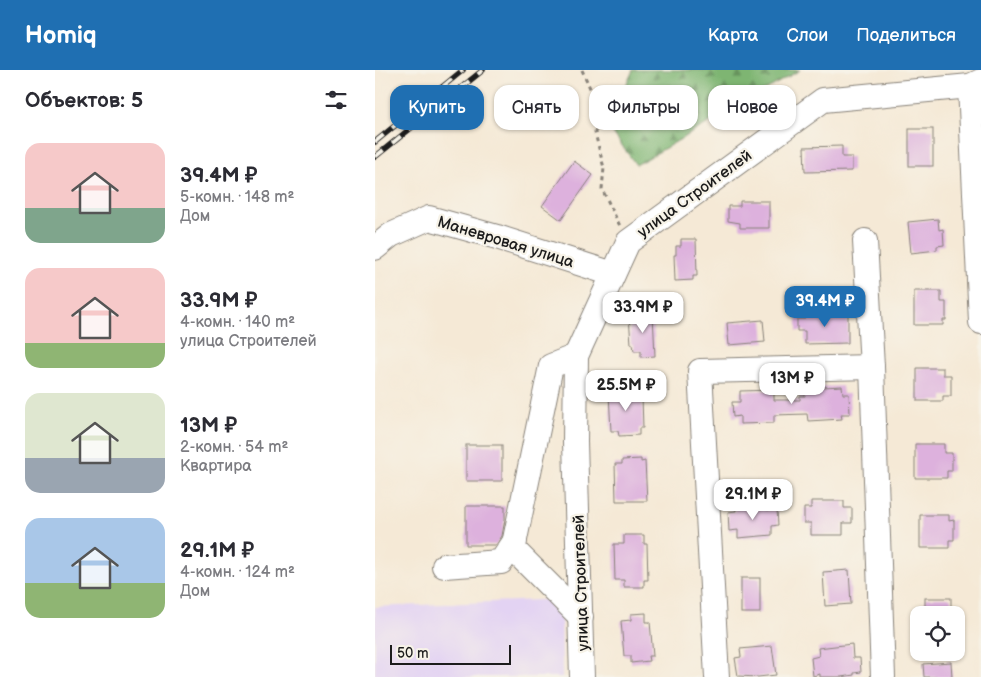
<!DOCTYPE html>
<html lang="ru">
<meta charset="utf-8">
<style>
:root{--surface:#fff;--page:#f2f2f3;--text:#2b2b33;--muted:#7c7c81;--accent:#1f6fb2}
body{margin:0;font-family:"Balsamiq Sans",sans-serif;background:var(--page);color:var(--text);height:100vh;display:flex;flex-direction:column;font-size:19px;white-space:nowrap}
*{box-sizing:border-box;margin:0}
p{font-size:16px;color:var(--muted)}
.icon{flex:none;width:28px;height:28px;fill:none;stroke:currentColor;stroke-width:2;stroke-linecap:round;stroke-linejoin:round}
.map{position:relative;flex:1;overflow:hidden}
.side{display:flex;flex-direction:column;background:var(--surface);width:375px}
.side>*{flex:none}
.top-card{position:absolute;left:15px;top:15px;width:475px;height:45px;display:flex;gap:10px}
.controls{position:absolute;left:535px;top:536px;display:grid;gap:10px}
.controls a{display:grid;place-items:center;width:55px;height:55px;border-radius:10px;background:var(--surface);box-shadow:0 1px 4px #0004;font-size:25px}
.scale{position:absolute;left:15px;bottom:12px;width:121px;box-sizing:border-box;padding-left:5px;border:2px solid #1c1c1c;border-top:0;font-size:14px;line-height:18px;white-space:nowrap;color:#1c1c1c;-webkit-text-stroke:4px #f7f3e8;paint-order:stroke}
.price{position:absolute;translate:-50% -42px;padding:0 11px;border-radius:10px;background:#fff;color:#222;font-size:16px;line-height:32px;filter:drop-shadow(0 1px 2px #0008)}
.price::after{content:'';position:absolute;left:50%;top:30px;width:15px;height:11px;margin-left:-8px;background:inherit;clip-path:polygon(0 0,100% 0,50% 100%)}
.price.selected{background:var(--accent);color:#fff}
ul{padding:0;list-style:none}
li{display:flex;align-items:center;gap:15px;height:125px;padding:0 25px}
li span{display:grid;place-items:center;flex:none;width:140px;height:100px;border-radius:15px;color:#555}
li>.icon{margin-inline-start:auto}
span .icon{width:60px;height:60px;fill:#fffc;stroke-width:1}
li b{font-size:21px}
h2{display:flex;justify-content:space-between;align-items:center;height:60px;padding:0 25px;font-size:21px}
.chip{padding:0 18px;border-radius:15px;background:var(--surface);box-shadow:0 1px 4px #0004;font-size:18px;line-height:45px}
.chip.selected{background:var(--accent);color:#fff}
header{display:flex;align-items:center;gap:30px;box-sizing:border-box;height:70px;padding:0 25px;background:var(--accent);color:#fff}
header strong{font-size:24px}
nav{display:flex;gap:28px;margin-inline-start:auto;font-size:18px}
main{display:flex;flex:1;min-height:0}
.map>svg:first-child{display:block}
.built{fill:#e3d3f3}
.forest{fill:url(#forest-firs);stroke:#4d6847}
.building{fill:#ddb1dd}
.lines{fill:none;stroke-linecap:round;stroke-linejoin:round}
.minor-casing{stroke:#888279;stroke-width:26}
.path{stroke:#888279;stroke-width:3;stroke-dasharray:4 4;stroke-linecap:butt}
.minor{stroke:#fff;stroke-width:24}
.rail-casing{stroke:#1c1c1c;stroke-width:5.5}
.rail{stroke:#f7f3e8;stroke-width:4;stroke-dasharray:11;stroke-linecap:butt}
.labels{text-anchor:middle;stroke-width:4.5;stroke-linejoin:round;paint-order:stroke}
.street-label{font-size:16px;fill:#1c1c1c;stroke:#f7f3e8}
</style>
<header>
<strong>Homiq</strong>
<nav><a>Карта</a><a>Слои</a><a>Поделиться</a></nav>
</header>
<main>
<section class="side">
<h2>Объектов: 5<svg class="icon" aria-label="filters" viewBox="0 0 24 24"><path d="M4 7h16M4 17h16"/><circle cx="9" cy="7" r="2"/><circle cx="15" cy="17" r="2"/></svg></h2>
<ul>
<li><span style="background:linear-gradient(#f6c9c9 65%,#7fa58c 0)"><svg class="icon" aria-label="home" viewBox="0 0 24 24"><path d="M3 11l9-7 9 7M6 9v11h12V9"/></svg></span><div><b>39.4M ₽</b><p>5-комн. · 148 m²</p><p>Дом</p></div></li>
<li><span style="background:linear-gradient(#f6c9c9 75%,#8fb573 0)"><svg class="icon" aria-label="home" viewBox="0 0 24 24"><path d="M3 11l9-7 9 7M6 9v11h12V9"/></svg></span><div><b>33.9M ₽</b><p>4-комн. · 140 m²</p><p>улица Строителей</p></div></li>
<li><span style="background:linear-gradient(#dfe7d0 65%,#9aa5b1 0)"><svg class="icon" aria-label="home" viewBox="0 0 24 24"><path d="M3 11l9-7 9 7M6 9v11h12V9"/></svg></span><div><b>13M ₽</b><p>2-комн. · 54 m²</p><p>Квартира</p></div></li>
<li><span style="background:linear-gradient(#a9c7e8 65%,#8fb573 0)"><svg class="icon" aria-label="home" viewBox="0 0 24 24"><path d="M3 11l9-7 9 7M6 9v11h12V9"/></svg></span><div><b>29.1M ₽</b><p>4-комн. · 124 m²</p><p>Дом</p></div></li>
</ul>
</section>
<div class="map">
<svg width="606" height="607" viewBox="0 0 606 607">
<defs>
<pattern id="forest-firs" width="22" height="20" patternUnits="userSpaceOnUse" patternTransform="scale(1.25)"><rect width="22" height="20" fill="#7eb572"/><path d="M5 1l3.5 6h-7zM16 11l3.5 6h-7z" fill="#66925d"/></pattern>
</defs>
<rect width="100%" height="100%" fill="#f7f3e8"/>
<filter id="ink" filterUnits="userSpaceOnUse"><feTurbulence type="fractalNoise" baseFrequency=".02" numOctaves="2"/><feDisplacementMap in="SourceGraphic" scale="10" xChannelSelector="R" yChannelSelector="G"/><feConvolveMatrix kernelMatrix="1 2 1 2 8 2 1 2 1" color-interpolation-filters="sRGB"/></filter>
<filter id="wash" filterUnits="userSpaceOnUse"><feTurbulence type="fractalNoise" baseFrequency=".0096" numOctaves="4" result="noise"/><feDisplacementMap in="SourceGraphic" scale="20" xChannelSelector="R" yChannelSelector="G"/><feGaussianBlur stdDeviation="1.12" result="paint"/><feColorMatrix in="noise" values="0 0 0 0 0 0 0 0 0 0 0 0 0 0 0 0 0 1.4 0 .05"/><feComposite in="paint" operator="in"/></filter>
<g filter="url(#wash)">
<rect width="100%" height="100%" fill="#f5e9d6"/>
<path class="built" d="M186,529L187,607H0V537Z"/>
<path class="forest" d="M258,0H425L261,95L233,56Z"/>
<g id="blocks">
<g class="building">
<rect x="534" y="59" width="24" height="37"/>
<path d="M467,76V87H477V101L430,102L429,77Z"/>
<path d="M199,91L218,105L186,150L167,136Z"/>
<path d="M365,131H394V158H365V153L353,151V136H365Z"/>
<path d="M563,149L564,160L568,159L569,175L562,176V180L536,183L533,152Z"/>
<path d="M306,169H321L322,206H318V210L300,211L299,185H301V176H306Z"/>
<path d="M539,221H566V232H571V250H568V255H539Z"/>
<path d="M278,244L280,286L266,287V281H259L258,274H256L254,246Z"/>
<path d="M430,244H473V273L430,274V261H422V249H430Z"/>
<path d="M388,250L390,272L354,275L352,253Z"/>
<path d="M542,298H568V305H576V326H568V331H542Z"/>
<path d="M467,316L468,324H474L475,344H466L467,349L433,351L432,344L399,345V353L365,354V346L358,347L357,332H365V321L399,320V330H425V326H430V318Z"/>
<path d="M263,318V327H267L268,358H264V365L244,366L243,361H236L234,324H241V319Z"/>
<path d="M540,374H569V383H577V401H572V408H540Z"/>
<rect x="91" y="375" width="36" height="36"/>
<path d="M266,389V392L270,391L272,431H241L240,394H247V390Z"/>
<path d="M436,431H469V438H477V453H468V465H436V453H429V438H436Z"/>
<path d="M392,434V440H402L403,455L397,456V465L363,468V460L354,461L353,442L361,441L360,436Z"/>
<path d="M91,436H130V449L127,466L121,475H91Z"/>
<path d="M545,445H574V451L579,450V470H574V478H545Z"/>
<path d="M249,465H269V474H272L273,510H269V517H249V510H240L239,474H249Z"/>
<path d="M474,500L476,534L450,536L448,502Z"/>
<rect x="366" y="508" width="19" height="35"/>
<rect x="550" y="528" width="26" height="17"/>
<path d="M271,543V552H275L278,586H273L274,591L256,593V586H249L246,551L256,550V544Z"/>
<path d="M477,574L478,588H485L486,602L479,603V605L466,607H445V604L438,606L436,588L444,586L443,578Z"/>
<path d="M397,576L401,605L383,607L363,606L360,588L366,587L365,579Z"/>
<path d="M576,592L577,607H549L548,594Z"/>
</g>
</g>
</g>
<g filter="url(#ink)">
<use href="#blocks" fill-opacity="0" stroke="#888279" stroke-width="1"/>
<g class="lines">
<defs>
<g id="minor">
<path d="M595,16L606,252"/>
<path d="M490,171L497,297L508,607"/>
<path d="M0,178L16,165L54,148L122,167L238,204"/>
<path d="M201,286L176,296L138,479L206,547"/>
<path d="M69,496L126,492L140,471"/>
<path d="M207,607L200,372L201,286L253,172L448,30L595,16L606,11"/>
<path d="M342,607L325,301L497,297"/>
</g>
</defs>
<use href="#minor" class="minor-casing"/>
<path class="path" d="M207,0L223,36L220,63L229,98L227,119L245,156"/>
<use href="#minor" class="minor"/>
<defs>
<g id="rail">
<path d="M0,72L88,0"/>
<path d="M0,87L108,0"/>
</g>
</defs>
<use href="#rail" class="rail-casing"/>
<use href="#rail" class="rail"/>
</g>
</g>
<g class="labels">
<g class="street-label">
<text transform="translate(319 123) rotate(-36)" y="6">улица Строителей</text>
<text transform="translate(131 171) rotate(17)" y="6">Маневровая улица</text>
<text transform="translate(205 513) rotate(-92)" y="6">улица Строителей</text>
</g>
</g>
</svg>
<div class="controls">
<a><svg class="icon" aria-label="locate" viewBox="0 0 24 24"><circle cx="12" cy="12" r="6"/><path d="M12 2v4M12 18v4M2 12h4M18 12h4"/></svg></a>
</div>
<div class="scale">50 m</div>
<b class="price selected" style="left:450px;top:258px">39.4M ₽</b>
<b class="price" style="left:268px;top:264px">33.9M ₽</b>
<b class="price" style="left:417px;top:335px">13M ₽</b>
<b class="price" style="left:251px;top:342px">25.5M ₽</b>
<b class="price" style="left:378px;top:451px">29.1M ₽</b>
<div class="top-card">
<a class="chip selected">Купить</a>
<a class="chip">Снять</a>
<a class="chip">Фильтры</a>
<a class="chip">Новое</a>
</div>
</div>
</main>
